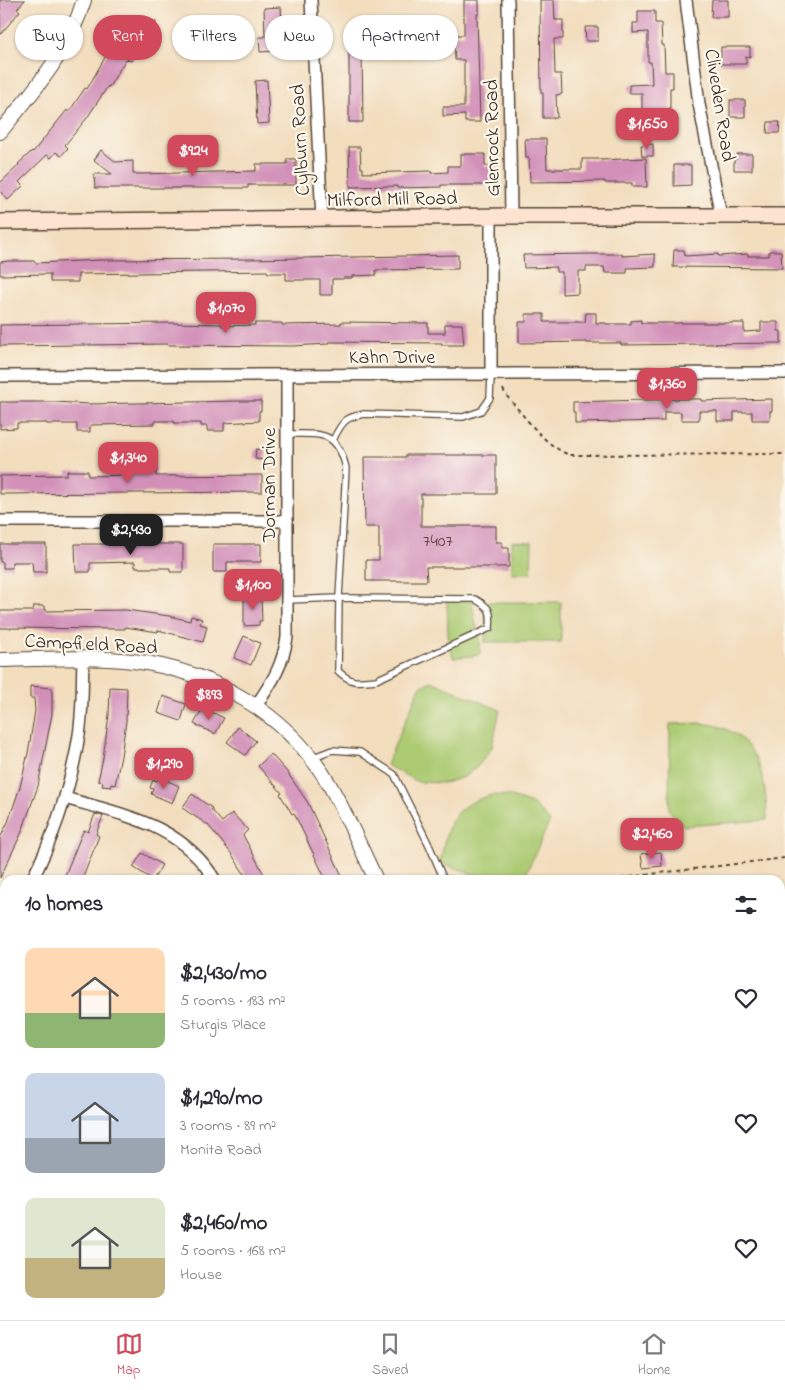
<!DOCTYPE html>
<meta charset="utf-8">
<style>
:root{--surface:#fff;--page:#f2f2f3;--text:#2b2b33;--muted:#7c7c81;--line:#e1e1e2;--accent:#d1495b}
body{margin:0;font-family:"Indie Flower",sans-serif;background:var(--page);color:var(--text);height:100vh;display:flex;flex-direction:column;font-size:19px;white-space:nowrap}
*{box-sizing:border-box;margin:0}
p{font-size:16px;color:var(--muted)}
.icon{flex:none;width:28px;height:28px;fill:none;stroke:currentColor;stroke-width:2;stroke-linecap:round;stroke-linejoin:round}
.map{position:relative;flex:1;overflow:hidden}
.details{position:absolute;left:0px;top:875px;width:785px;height:445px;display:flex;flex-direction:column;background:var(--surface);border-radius:15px 15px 0 0;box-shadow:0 1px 4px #0004}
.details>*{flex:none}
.banner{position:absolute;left:15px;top:15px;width:500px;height:45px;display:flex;gap:10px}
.price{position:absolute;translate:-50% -42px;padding:0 11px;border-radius:10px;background:var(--accent);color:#fff;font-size:16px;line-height:32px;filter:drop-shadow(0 1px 2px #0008)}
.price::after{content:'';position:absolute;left:50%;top:30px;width:15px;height:11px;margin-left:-8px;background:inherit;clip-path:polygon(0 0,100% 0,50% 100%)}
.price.on{background:#222;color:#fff}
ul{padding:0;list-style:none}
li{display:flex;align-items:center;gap:15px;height:125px;padding:0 25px}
li span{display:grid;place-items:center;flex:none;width:140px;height:100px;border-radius:10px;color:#555}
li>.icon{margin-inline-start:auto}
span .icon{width:60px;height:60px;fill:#fffc;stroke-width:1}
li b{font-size:21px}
h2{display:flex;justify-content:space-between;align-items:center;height:60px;padding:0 25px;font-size:21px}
.tag{padding:0 18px;border-radius:22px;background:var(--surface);box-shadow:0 1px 4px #0004;font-size:18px;line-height:45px}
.tag.on{background:var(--accent);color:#fff}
.tabs{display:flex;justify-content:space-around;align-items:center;height:70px;border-top:1px solid var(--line);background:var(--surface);font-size:14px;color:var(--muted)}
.tabs a{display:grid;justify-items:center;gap:2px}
.tabs .on{color:var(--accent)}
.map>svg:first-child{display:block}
.green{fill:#abca71;stroke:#737a48}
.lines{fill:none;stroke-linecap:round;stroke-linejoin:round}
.stream{stroke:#3faabe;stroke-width:4}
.building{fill:#d290b9}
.service-casing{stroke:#564536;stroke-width:8}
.minor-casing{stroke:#564536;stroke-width:14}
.tertiary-casing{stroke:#564536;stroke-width:16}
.secondary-casing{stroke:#564536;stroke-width:18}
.path{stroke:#564536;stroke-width:2;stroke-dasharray:4 4;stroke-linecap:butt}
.service{stroke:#fff;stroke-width:5.5}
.minor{stroke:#fff;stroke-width:11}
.tertiary{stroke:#fff;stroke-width:14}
.secondary{stroke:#fde4d0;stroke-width:15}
.labels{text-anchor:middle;stroke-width:4.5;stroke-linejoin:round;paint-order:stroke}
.number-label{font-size:18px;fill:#614445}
.street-label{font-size:20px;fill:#3b2a1e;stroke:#fbf7ec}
</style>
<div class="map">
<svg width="785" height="1320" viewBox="0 0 785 1320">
<rect width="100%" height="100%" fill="#fbf7ec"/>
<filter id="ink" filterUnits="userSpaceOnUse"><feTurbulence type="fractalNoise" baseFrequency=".02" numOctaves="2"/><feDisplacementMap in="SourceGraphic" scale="10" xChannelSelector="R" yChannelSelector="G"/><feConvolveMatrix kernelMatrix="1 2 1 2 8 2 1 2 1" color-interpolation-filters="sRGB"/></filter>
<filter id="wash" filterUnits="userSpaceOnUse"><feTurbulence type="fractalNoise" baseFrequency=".0096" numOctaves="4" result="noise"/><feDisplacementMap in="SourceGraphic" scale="20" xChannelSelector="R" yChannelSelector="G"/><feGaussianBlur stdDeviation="1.12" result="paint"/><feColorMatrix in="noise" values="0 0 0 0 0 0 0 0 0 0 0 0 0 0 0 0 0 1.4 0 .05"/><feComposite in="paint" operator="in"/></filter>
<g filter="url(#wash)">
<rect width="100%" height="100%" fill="#f2ddbd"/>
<g class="green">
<path d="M512,541L532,542L531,573H512Z"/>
<path d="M447,601H472C473,612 475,623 479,634C481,639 480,649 480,655L453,658L448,635Z"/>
<path d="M486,602H561V642H485Z"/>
<path d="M431,681L500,710L492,747L477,767L464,777L445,783L418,782L386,765L420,687Z"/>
<path d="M699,723C705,724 712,724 718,726C761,740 766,782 767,820L684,826L669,810L670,724Z"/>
<path d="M492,795L509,796L532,804L550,821L524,878C503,888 461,869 440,863C448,824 450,806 492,795Z"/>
<path d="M785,890V977L780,975V891Z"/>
</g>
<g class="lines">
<path class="stream" d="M421,1320V1315"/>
</g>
<g id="blocks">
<g class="building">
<path d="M0,0H25L17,9L20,11L0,35Z"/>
<path d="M464,0H479V14H477L480,122H465V115L443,116V107H464V60H455L454,35H464Z"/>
<path d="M540,0H554L555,20H563V39H554L555,74H561L562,94L556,95L557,118H543V93H541Z"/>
<path d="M712,0H728V17H711Z"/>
<path d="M281,7L282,23H275L276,51L260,52L259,37H265L264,8Z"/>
<path d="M638,11H655V23H661L662,45H664L665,72H673V88H670V117H642V93H629V85L652,84L651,62H648V32L633,33V23H638Z"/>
<path d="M118,17L142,24L144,18L156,22L150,41L142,38L132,61L126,59L109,87L108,86L87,118L65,145L68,148L61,156L56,152L51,158L47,155L19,182L23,186L8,200L0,191V183L19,165L18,164L32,151L33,152L67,110L69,112L85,88L87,89L104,59L118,30L114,29Z"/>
<path d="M585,27H598V41H586Z"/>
<path d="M721,47H750V57L746,56V64H721Z"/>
<path d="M362,51L363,122H349V52Z"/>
<path d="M267,80L269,123L257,124L255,81Z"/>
<rect x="730" y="100" width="15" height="17"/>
<path d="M768,122H780L779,133H767Z"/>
<path d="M525,139H546L547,169H582V159H601V160L646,158L647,187H632V183H605V181L530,182L529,158H526Z"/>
<path d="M653,144V156H642L641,145Z"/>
<path d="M349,147H360L361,168H363V173L431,171V173L448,172V166H461V154H485V166H490V185H441V187L397,188V186L350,187Z"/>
<path d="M101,150L116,162L133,161V174H140L256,171V164H287V159H296V185H248V188H95L94,174H112L94,160Z"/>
<path d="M737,154H752V170H734V159H737Z"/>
<path d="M674,165H691V185L674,186Z"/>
<path d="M674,250H684L685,256L718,254V256L748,254V256H769V251H781L782,268L673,267Z"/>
<path d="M592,254H622V256L655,254V267L627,268V273H605L604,267H586V271H578V293L562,294V272H556V267L524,268L523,255Z"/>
<path d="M458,255V269L376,270V275L352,276V278H343V279H332V295H320V280H286V273H268L267,271L78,274V282H50V274L0,275V262L9,261H35V263L102,260L249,259Z"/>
<path d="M586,313H596V323H606V324H631V321L641,320V323H744V332L761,331V322H778V331H781V343L621,345V343H587V342L519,343V322H526V314H544V322H585Z"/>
<path d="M341,322L428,323V333H445V324H462L464,345H442V343L328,342V344L293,346L168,345V344L0,346V325L171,323L222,324V326L255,325V323H282V325L341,324Z"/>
<path d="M679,399H701V401L772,399V411H770V420H752V412H734V421H717V411H699V420H681V412H664V421L577,423L575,422V412H573V402Z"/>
<path d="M238,401H261V411H259V421L224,423V431H207V426H201V423H174V421H155V424L90,425V432H77V424H47V423H17V428L0,429V402H55L89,404Z"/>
<path d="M256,449L266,450L265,460L255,459Z"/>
<path d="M406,455H496V494H421V526H496V542H502V548H509V567H426L427,581H366V560H379V527H365L364,457H406Z"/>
<path d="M145,467H156V476L262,475V492L0,494V476L67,475V471H88V476L134,475V469H145Z"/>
<path d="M0,544H46V572H33L32,562H12V568H3V562H0Z"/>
<path d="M75,544H183V572H170V568H139V567H135V562L90,563V572H76Z"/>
<path d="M213,544H261V562H227V572H213Z"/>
<path d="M261,596L262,621H259V625L244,626V597Z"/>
<path d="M34,606H44V609H46V611L126,610L169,616L190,621L191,616L202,619L200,624L207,626L203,642L158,630V632L125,627V629L0,628V611H33Z"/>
<path d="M244,636L260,643L251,665L234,658Z"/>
<path d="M30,686L52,688V714L38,786L21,834L0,878V838L8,822L20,787L28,753L35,711L34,698H30Z"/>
<path d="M110,687L127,688L126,721L121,756L115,785L111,784V787L102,786L103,782L98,781L103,758L109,715Z"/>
<path d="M163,696L186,704L181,721L158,713Z"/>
<path d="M203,708L224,718L215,734L194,724Z"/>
<path d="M238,727L256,741L245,755L227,742Z"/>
<path d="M271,754L287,772L308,803L344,880H326L294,813L292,814L280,794L282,793L258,766Z"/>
<path d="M159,777L179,786L172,803L151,794L153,789L150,788L153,780L157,781Z"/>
<path d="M192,794L212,808L211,809L222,822L232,813L248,830L243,835L267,880H248L231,853L217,836L208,825L182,808Z"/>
<path d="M95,814L103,816L96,834L99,836L82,880H63L81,836L84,830L88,832Z"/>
<path d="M661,852L662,866L643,868L641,854Z"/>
<path d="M142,853L162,865L153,880L133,867Z"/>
</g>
</g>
</g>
<g filter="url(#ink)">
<use href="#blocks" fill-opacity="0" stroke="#564536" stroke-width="1"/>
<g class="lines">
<defs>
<g id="service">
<path d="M287,434C321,434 337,430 346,468L339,598L287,600"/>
<path d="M333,440C342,422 345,417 364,414L463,417L481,411L490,398L491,375"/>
<path d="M339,598L475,599C489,607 492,610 490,628L376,680C357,682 352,684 338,671Z"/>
<path d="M311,758L332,750L360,752L394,774L429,845L444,880"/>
</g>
<g id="minor">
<path d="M311,0L322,219"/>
<path d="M508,0L511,216"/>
<path d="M686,0L699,104L721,216"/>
<path d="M491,216V375"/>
<path d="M0,376L785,373"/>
<path d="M0,521H287"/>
<path d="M256,706C272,682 283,666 287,637V375"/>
<path d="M65,798C123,815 181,824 215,880"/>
<path d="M32,880C55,834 71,786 79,735C83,710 82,685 83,659"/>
<path d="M0,933L5,926"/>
<path d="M0,1116L5,1113"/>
<path d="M780,1244L785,1239"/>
<path d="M12,1320L22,1315"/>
<path d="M640,1320L650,1315"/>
</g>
<g id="tertiary">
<path d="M0,132C33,92 69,51 84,0"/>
<path d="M0,660C44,659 90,656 133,661C213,671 288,714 329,784C347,815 361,848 376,880"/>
<path d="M780,1105L785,1102"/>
<path d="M591,1315L595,1320"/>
</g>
<path id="secondary" d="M0,222L511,216H785"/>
</defs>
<use href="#service" class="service-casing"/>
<use href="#minor" class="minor-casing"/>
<use href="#tertiary" class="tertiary-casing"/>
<use href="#secondary" class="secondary-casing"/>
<g class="path">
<path d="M503,389L505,394C524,415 544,446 570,455L785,454"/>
<path d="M614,880L643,875L785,858"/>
</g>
<use href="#service" class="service"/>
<use href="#minor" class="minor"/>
<use href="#tertiary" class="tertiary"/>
<use href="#secondary" class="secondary"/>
</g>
</g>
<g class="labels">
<g class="number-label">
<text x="438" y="546">7407</text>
</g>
<g class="street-label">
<text transform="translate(721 105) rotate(81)" y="7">Cliveden Road</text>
<text transform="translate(491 138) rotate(-91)" y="7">Glenrock Road</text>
<text transform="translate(299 140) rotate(-93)" y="7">Cylburn Road</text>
<text transform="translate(392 198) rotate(-1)" y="7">Milford Mill Road</text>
<text x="392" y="363">Kahn Drive</text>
<text transform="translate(268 485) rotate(-90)" y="7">Dorman Drive</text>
<text transform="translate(91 643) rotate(3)" y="7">Campfield Road</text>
</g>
</g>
</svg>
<b class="price" style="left:647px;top:150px">$1,650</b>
<b class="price" style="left:193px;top:177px">$924</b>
<b class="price" style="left:226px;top:334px">$1,070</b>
<b class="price" style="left:667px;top:410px">$1,360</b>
<b class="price" style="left:128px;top:484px">$1,340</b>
<b class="price on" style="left:131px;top:556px">$2,430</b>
<b class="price" style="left:253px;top:611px">$1,100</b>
<b class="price" style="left:209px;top:721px">$893</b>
<b class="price" style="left:164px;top:790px">$1,290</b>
<b class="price" style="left:652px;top:860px">$2,460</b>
<div class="banner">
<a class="tag">Buy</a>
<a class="tag on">Rent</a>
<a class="tag">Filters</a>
<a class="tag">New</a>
<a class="tag">Apartment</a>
</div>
<section class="details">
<h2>10 homes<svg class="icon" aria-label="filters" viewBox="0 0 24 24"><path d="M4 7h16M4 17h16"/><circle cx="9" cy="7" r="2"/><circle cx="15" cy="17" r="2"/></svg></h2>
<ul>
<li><span style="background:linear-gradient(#ffd9b3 65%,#8fb573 0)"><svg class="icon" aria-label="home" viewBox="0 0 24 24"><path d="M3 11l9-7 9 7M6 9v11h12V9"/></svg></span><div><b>$2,430/mo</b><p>5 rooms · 183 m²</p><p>Sturgis Place</p></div><svg class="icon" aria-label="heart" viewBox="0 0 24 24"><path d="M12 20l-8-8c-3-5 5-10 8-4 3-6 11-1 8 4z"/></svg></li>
<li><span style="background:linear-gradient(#c9d6e8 65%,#9aa5b1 0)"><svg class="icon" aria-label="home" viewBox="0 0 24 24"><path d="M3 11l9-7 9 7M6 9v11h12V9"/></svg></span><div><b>$1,290/mo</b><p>3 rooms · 89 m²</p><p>Monita Road</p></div><svg class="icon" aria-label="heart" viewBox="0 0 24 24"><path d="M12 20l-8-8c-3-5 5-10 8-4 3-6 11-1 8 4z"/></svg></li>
<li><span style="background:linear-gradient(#dfe7d0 60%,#c2b280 0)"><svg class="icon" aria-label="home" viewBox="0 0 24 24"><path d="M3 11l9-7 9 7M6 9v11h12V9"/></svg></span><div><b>$2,460/mo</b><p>5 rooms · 168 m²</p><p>House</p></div><svg class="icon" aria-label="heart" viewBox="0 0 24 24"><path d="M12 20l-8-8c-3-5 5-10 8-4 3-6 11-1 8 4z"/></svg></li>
</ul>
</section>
</div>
<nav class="tabs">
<a class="on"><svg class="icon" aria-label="map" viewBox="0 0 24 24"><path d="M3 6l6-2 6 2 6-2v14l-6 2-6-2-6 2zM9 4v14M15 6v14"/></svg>Map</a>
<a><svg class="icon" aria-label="saved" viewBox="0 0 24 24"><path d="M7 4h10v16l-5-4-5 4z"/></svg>Saved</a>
<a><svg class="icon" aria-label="home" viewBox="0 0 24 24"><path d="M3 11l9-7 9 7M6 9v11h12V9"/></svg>Home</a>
</nav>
